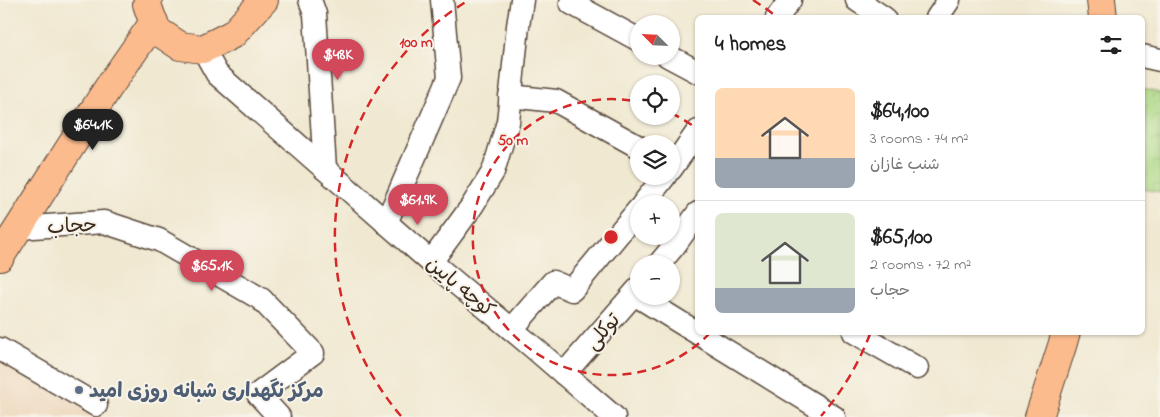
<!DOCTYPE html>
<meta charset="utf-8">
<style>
:root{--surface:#fff;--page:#f6f6f6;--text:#222;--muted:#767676;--line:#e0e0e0;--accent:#d1495b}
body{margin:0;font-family:"Indie Flower","Playpen Sans Arabic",sans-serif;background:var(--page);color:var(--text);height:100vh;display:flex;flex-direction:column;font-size:19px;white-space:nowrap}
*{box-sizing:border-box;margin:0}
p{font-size:16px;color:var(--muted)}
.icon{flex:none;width:28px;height:28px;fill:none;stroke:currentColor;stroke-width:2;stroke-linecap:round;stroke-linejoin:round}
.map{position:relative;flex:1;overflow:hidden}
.details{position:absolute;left:695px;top:15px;width:450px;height:320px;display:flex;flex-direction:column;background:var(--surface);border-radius:8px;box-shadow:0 1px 4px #0004}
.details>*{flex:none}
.needle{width:32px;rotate:294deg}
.tools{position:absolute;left:630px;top:15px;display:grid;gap:10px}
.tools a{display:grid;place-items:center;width:50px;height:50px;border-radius:50%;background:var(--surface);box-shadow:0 1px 4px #0004;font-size:25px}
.price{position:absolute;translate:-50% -42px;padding:0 11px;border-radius:18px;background:var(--accent);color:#fff;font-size:16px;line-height:32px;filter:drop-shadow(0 1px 2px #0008)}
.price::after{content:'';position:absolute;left:50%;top:30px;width:15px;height:11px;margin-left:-8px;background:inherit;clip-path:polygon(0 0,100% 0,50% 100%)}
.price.selected{background:#222;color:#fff}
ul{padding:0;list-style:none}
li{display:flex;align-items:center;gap:15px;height:125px;padding:0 20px}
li+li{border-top:1px solid var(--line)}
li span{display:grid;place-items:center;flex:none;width:140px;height:100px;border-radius:8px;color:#555}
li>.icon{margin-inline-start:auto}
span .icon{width:60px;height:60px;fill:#fffc;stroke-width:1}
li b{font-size:21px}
h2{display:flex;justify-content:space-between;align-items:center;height:60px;padding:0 20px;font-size:21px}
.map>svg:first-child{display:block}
.built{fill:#eed7bb}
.park{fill:url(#park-crowns);stroke:#748151}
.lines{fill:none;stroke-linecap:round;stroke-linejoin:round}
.minor-casing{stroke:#564639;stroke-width:25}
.major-casing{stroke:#564639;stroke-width:30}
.minor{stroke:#fff;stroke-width:22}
.major{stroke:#fbbb8d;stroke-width:28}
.ring{fill:none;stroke:#d62828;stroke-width:2.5;stroke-dasharray:9 6}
.service-dot{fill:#5c6f8a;stroke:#f7f3e8;stroke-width:2}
.labels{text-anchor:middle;stroke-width:4;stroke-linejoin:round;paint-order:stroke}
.street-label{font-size:20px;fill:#3b2a1e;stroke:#f7f3e8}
.service-label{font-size:20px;font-weight:bold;fill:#4e5e75;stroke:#f7f3e8;text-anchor:start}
.centre{fill:#d62828;stroke:#f7f3e8;stroke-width:2.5}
.ring-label{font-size:15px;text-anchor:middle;font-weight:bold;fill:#d62828;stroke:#f7f3e8;stroke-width:4;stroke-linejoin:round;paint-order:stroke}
</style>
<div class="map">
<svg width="1160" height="417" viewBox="0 0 1160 417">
<defs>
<pattern id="park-crowns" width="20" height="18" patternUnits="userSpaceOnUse" patternTransform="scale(1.25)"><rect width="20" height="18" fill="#acd884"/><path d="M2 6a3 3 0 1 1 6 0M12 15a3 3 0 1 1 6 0" fill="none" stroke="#95ba72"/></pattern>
</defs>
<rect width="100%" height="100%" fill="#f7f3e8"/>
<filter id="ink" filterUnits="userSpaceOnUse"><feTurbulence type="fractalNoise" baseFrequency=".02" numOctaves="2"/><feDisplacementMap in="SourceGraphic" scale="10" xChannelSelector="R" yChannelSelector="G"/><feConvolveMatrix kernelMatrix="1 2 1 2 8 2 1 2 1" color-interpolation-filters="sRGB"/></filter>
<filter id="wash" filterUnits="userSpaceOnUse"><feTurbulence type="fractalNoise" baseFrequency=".0096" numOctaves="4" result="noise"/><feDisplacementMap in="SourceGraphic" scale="20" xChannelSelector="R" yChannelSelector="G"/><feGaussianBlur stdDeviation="1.12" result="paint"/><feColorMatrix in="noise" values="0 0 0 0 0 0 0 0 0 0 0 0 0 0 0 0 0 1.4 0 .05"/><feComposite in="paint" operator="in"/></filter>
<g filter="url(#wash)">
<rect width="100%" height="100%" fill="#f0e8d0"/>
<path class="built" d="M0,360L99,417H0Z"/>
<path class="park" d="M1143,89L1160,93V192L1143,189L1142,134L1146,124L1143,106Z"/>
</g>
<g filter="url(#ink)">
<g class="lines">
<defs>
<g id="minor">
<path d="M310,0L315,14L325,169"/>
<path d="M572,0L571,3L639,40"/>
<path d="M857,0L884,18"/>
<path d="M777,18L790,0"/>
<path d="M937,18L949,0"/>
<path d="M203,49L217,74L431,262L534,348L614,417"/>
<path d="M668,56L698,72"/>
<path d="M1142,56L1160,60"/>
<path d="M510,96L556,101L639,147"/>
<path d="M671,169L698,131"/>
<path d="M643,204L665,176"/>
<path d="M386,223L449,78L442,0"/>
<path d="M19,228L104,222L159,240L261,299L313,353L258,394L279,417"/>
<path d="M431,262L472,206L493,172L508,122L518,26L522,0"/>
<path d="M659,264L674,246L698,213"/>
<path d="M634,294L834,417"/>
<path d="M512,329L553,282L572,290L639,209"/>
<path d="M854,332L917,368"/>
<path d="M0,349L96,405"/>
<path d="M564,374L639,288"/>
</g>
<g id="major">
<path d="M148,0L147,4L156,30L180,46L203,49L233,34L264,0"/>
<path d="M1101,0L1103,18"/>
<path d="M0,257L108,88L154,22"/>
<path d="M1039,417L1062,346L1066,332"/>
</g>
</defs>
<use href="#minor" class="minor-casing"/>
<use href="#major" class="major-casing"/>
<use href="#minor" class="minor"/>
<use href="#major" class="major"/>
</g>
</g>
<g class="ring">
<path d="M710 333A138 138 0 1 1 639 102M671 113A138 138 0 0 1 697 129"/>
<path d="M870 334A276 276 0 0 1 821 416M401 416A276 276 0 0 1 469 0M753 0A276 276 0 0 1 777 17"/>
</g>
<circle class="service-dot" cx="79" cy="390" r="5"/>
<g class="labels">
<g class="street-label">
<text transform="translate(72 225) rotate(-3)" y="7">حجاب</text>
<text transform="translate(461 286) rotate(40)" y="7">کوچه پایین</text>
<text transform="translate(602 331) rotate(-49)" y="7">توکلی</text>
</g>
<g class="service-label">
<text x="89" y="397">مرکز نگهداری شبانه روزی امید</text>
</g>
</g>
<circle cx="611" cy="237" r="8" class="centre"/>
<g class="ring-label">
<text x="416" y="47">100 m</text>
<text x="513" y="145">50 m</text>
</g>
</svg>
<div class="tools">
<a><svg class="needle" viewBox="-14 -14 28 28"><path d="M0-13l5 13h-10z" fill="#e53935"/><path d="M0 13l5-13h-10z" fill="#767676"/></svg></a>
<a><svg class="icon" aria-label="locate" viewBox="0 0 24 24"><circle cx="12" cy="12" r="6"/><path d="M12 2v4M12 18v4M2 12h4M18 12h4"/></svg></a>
<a><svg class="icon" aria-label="layers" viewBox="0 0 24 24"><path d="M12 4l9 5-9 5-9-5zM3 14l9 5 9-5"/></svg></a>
<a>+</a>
<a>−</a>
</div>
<b class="price" style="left:338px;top:81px">$48K</b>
<b class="price selected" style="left:93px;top:151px">$64.1K</b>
<b class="price" style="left:418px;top:226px">$61.9K</b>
<b class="price" style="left:212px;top:292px">$65.1K</b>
<section class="details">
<h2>4 homes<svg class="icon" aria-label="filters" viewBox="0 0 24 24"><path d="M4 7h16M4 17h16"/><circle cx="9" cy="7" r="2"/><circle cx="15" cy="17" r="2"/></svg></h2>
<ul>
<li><span style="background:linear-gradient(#ffd9b3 70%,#9aa5b1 0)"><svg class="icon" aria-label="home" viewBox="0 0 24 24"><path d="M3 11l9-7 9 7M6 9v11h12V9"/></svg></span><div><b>$64,100</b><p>3 rooms · 74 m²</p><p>شنب غازان</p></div></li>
<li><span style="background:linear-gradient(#dfe7d0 75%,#9aa5b1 0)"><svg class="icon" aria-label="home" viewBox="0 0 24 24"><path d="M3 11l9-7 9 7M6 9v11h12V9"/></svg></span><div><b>$65,100</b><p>2 rooms · 72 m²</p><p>حجاب</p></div></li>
</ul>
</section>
</div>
